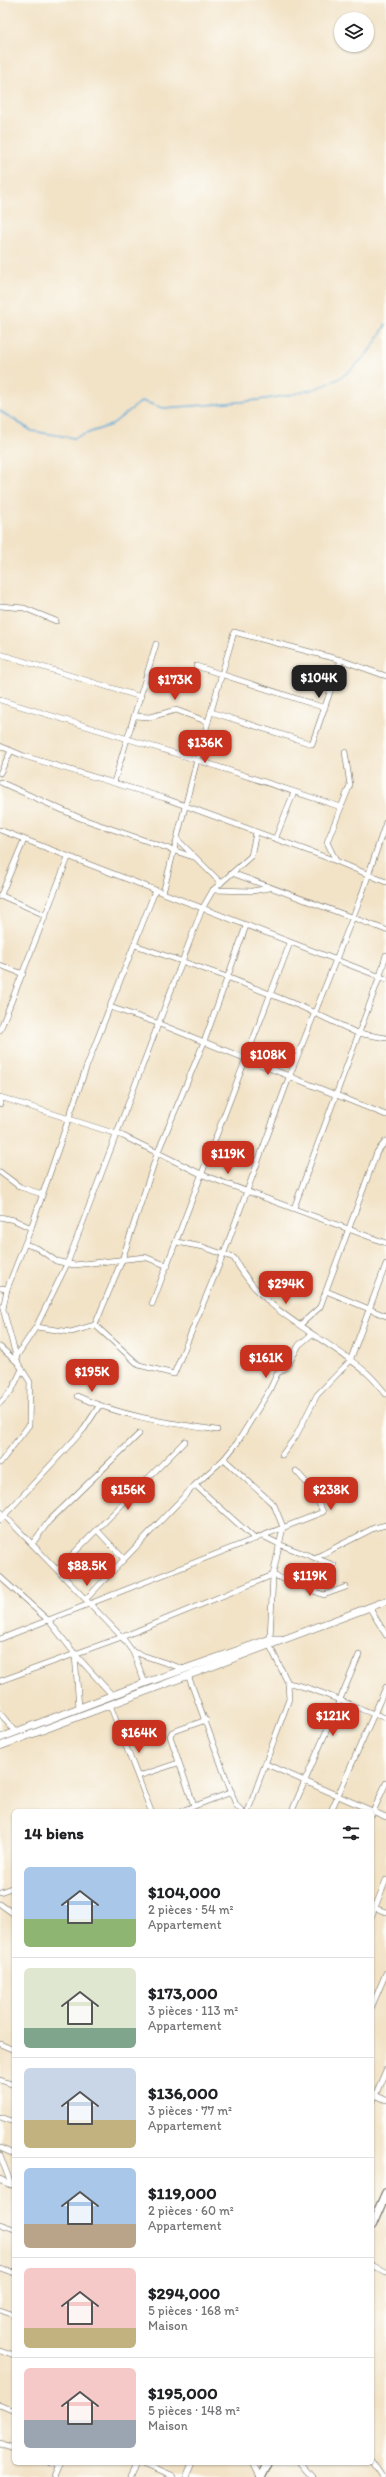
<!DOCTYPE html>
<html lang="fr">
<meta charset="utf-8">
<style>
:root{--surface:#fff;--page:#f6f6f6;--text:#202124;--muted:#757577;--line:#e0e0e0;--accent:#c8321e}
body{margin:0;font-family:Itim,sans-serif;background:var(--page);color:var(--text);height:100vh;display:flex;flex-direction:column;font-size:15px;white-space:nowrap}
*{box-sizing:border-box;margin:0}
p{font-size:13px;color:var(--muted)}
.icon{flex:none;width:22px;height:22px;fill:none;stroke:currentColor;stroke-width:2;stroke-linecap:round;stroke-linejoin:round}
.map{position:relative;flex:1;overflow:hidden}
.sheet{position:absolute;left:12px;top:1809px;width:362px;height:656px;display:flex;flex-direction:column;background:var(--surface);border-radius:6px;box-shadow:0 1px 3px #0004}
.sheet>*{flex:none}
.fabs{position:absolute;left:334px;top:12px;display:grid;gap:8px}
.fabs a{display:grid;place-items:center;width:40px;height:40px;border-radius:50%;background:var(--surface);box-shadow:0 1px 3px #0004;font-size:20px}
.price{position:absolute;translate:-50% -34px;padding:0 9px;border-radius:8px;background:var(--accent);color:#fff;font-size:13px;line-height:26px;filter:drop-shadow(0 1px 2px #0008)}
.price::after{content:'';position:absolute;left:50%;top:24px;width:12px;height:9px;margin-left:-6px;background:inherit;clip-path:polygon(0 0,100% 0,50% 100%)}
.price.selected{background:#222;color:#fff}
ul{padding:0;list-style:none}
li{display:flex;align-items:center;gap:12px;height:100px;padding:0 12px}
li+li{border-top:1px solid var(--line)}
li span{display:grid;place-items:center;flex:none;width:112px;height:80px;border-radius:6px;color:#555}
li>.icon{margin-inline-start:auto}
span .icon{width:48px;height:48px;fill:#fffc;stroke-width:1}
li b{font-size:17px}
h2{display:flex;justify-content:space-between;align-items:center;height:48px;padding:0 12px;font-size:17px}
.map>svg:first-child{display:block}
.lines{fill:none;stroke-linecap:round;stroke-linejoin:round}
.stream{stroke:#64aada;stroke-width:1.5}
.minor-casing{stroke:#676258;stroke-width:6}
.major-casing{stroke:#676258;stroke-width:8}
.highway-casing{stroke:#676258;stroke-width:10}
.minor{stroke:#fff;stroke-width:5}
.major{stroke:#fff;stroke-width:7}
.highway{stroke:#fff;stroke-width:8}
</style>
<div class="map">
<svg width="386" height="2477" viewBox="0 0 386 2477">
<rect width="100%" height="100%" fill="#fdfcf7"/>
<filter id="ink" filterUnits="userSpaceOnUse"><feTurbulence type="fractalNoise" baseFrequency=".025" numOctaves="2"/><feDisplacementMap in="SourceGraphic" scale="8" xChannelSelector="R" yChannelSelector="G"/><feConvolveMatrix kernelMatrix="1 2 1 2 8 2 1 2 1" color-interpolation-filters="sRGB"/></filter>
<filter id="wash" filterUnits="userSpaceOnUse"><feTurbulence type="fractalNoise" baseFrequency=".012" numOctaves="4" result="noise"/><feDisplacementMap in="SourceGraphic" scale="16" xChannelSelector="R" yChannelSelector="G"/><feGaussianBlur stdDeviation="0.9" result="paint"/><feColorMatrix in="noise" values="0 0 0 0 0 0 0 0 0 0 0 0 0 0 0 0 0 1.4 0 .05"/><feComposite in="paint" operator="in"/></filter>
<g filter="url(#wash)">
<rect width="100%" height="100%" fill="#f2e3c7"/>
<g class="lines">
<path class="stream" d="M0,411L32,431L74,438L111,425L142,401L163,408C209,404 307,402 344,375C362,362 376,344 386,324"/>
</g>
</g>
<g filter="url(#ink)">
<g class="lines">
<defs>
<g id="minor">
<path d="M0,606L24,608L56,621"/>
<path d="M0,654L141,697"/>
<path d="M196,666L325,708"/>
<path d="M0,700L197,760L341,807"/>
<path d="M211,712L312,744L341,660"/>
<path d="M135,716L150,717L176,710L208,722"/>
<path d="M0,746L24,756L164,798L336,861"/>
<path d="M345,752L350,785L327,842L336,861L386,882"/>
<path d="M0,773L11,751"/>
<path d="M0,782L80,818L193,857"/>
<path d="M114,782L156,644"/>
<path d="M0,830L386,979"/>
<path d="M276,837L294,792"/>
<path d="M178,840L221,883"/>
<path d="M232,873L386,930"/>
<path d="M213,890L252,891L270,888"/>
<path d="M163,893L197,760L234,632L341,660L386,676"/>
<path d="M0,895L45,915"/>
<path d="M0,897L24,840"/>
<path d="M135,945L227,977L302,1007L357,1033L386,1038"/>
<path d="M0,965L23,974"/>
<path d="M110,1007L157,1023L386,1115"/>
<path d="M0,1030L68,858"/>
<path d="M0,1097L123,1136L203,1175L386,1243"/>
<path d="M0,1104L2,1098"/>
<path d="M0,1172L20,1187L42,1194"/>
<path d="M294,1208L380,976L386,955"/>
<path d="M0,1217L14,1220L31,1228"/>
<path d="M177,1242L203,1247L234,1258C265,1316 321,1333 367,1373C374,1379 380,1387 386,1394"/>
<path d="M25,1244L37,1248L56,1261L74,1265L145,1257L168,1266"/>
<path d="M0,1288L7,1289"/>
<path d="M326,1291L386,1316"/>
<path d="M152,1304L290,943"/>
<path d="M95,1325L122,1260L157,1154L204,1042L246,926"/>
<path d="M300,1325L320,1307L377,1152L386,1141"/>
<path d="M36,1327L71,1332L95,1325L139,1365L174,1374L224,1253L290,1075L362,894L386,822"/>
<path d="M0,1347L17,1362"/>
<path d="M16,1357L36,1327L67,1264L202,909L213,890L251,856L256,833"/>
<path d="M77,1396C122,1417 169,1423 217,1430"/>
<path d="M0,1403L12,1390L22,1369"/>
<path d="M282,1455L296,1436L317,1395L350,1361L386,1264"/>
<path d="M224,1459L274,1505L283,1527L273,1575L270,1639V1646L288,1683L289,1699L248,1811"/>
<path d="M0,1463L29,1425L30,1382L18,1363L3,1309L7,1289L31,1228L86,1068L155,891"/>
<path d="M195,1485L224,1459L237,1443L269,1391L277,1374L287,1367L299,1345L311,1335"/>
<path d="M0,1511L122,1637L133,1652L145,1683"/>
<path d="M0,1520L84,1429L99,1406"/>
<path d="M97,1530L124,1559"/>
<path d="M263,1536L281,1545L334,1565"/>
<path d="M32,1544L49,1521L139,1434"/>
<path d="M315,1558L374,1528L386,1525"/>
<path d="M58,1569L185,1441"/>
<path d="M0,1577L49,1621L75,1654L112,1695"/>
<path d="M87,1598L195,1485L255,1539"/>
<path d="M369,1607L386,1635"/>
<path d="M0,1639L323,1512L312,1489L296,1471"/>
<path d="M133,1652L184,1669"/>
<path d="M75,1654L79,1708"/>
<path d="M188,1675L236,1805L242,1811"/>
<path d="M0,1681L122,1637L273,1575L324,1595L346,1587"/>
<path d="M288,1683C321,1689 353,1708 386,1718"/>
<path d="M110,1705L151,1811"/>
<path d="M0,1713L15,1732"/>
<path d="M266,1764L386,1817"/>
<path d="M139,1776L178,1763"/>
<path d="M194,1806L170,1736L172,1732L206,1720"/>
<path d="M181,1811L232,1792"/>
<path d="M292,1811L359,1655"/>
<path d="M331,1811L386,1687"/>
<path d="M372,1814L386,1783"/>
<path d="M0,1892L14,1887"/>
<path d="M0,1904L14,1914"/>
<path d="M372,1907L386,1912"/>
<path d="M372,1915L386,1880"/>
<path d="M372,2006L386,1973"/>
<path d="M0,2044L14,2050"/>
<path d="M0,2080L14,2085"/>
<path d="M373,2094L386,2100"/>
<path d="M372,2103L386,2070"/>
<path d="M0,2117L14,2122"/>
<path d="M0,2148L14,2154"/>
<path d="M0,2155L11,2184"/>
<path d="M0,2179L11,2185"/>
<path d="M0,2224L14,2229"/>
<path d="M372,2265L386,2273"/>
<path d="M0,2268L14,2273"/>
<path d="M0,2310L14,2315"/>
<path d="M0,2350L14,2355"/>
<path d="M0,2405L14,2411"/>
<path d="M0,2443L14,2449"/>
<path d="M372,2461L383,2477"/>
<path d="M51,2463L59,2466"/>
<path d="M140,2463L173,2477"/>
<path d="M253,2463L260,2477"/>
<path d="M301,2463L313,2477"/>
<path d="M54,2477L60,2463"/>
<path d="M130,2477L137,2463"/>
<path d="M186,2477L192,2463"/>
</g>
<g id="major">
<path d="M0,1738L145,1683L270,1639H281"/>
<path d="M0,1746L386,1601"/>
</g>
<g id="highway">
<path d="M372,2225L386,2193"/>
<path d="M261,2477L268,2463"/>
</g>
</defs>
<use href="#minor" class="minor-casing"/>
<use href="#major" class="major-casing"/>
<use href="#highway" class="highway-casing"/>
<use href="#minor" class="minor"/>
<use href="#major" class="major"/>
<use href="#highway" class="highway"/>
</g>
</g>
</svg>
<div class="fabs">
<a><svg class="icon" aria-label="layers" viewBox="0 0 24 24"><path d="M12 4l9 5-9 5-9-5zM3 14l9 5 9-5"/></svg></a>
</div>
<b class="price selected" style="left:319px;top:699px">$104K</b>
<b class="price" style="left:175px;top:701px">$173K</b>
<b class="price" style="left:205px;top:764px">$136K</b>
<b class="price" style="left:268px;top:1076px">$108K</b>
<b class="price" style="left:228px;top:1175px">$119K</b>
<b class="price" style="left:286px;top:1305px">$294K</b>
<b class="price" style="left:266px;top:1379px">$161K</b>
<b class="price" style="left:92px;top:1393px">$195K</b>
<b class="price" style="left:128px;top:1511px">$156K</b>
<b class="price" style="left:331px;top:1511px">$238K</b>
<b class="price" style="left:87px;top:1587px">$88.5K</b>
<b class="price" style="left:310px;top:1597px">$119K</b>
<b class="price" style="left:333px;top:1737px">$121K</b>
<b class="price" style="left:139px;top:1754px">$164K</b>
<section class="sheet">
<h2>14 biens<svg class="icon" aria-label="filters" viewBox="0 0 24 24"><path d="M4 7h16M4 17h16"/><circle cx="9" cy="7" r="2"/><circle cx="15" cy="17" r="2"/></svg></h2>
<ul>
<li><span style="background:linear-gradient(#a9c7e8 65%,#8fb573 0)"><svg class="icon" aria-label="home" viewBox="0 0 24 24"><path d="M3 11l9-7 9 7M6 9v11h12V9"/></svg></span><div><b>$104,000</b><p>2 pièces · 54 m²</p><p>Appartement</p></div></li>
<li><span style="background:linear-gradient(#dfe7d0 75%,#7fa58c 0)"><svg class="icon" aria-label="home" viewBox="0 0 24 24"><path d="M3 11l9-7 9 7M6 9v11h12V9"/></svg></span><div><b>$173,000</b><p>3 pièces · 113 m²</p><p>Appartement</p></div></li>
<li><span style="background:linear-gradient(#c9d6e8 65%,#c2b280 0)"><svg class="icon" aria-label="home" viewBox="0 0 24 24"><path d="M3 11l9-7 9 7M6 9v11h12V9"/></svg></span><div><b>$136,000</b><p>3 pièces · 77 m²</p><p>Appartement</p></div></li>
<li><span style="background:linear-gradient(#a9c7e8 70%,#b9a48a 0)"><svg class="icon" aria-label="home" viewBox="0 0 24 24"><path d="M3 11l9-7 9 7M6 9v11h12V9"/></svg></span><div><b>$119,000</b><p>2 pièces · 60 m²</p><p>Appartement</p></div></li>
<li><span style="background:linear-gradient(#f6c9c9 75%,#c2b280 0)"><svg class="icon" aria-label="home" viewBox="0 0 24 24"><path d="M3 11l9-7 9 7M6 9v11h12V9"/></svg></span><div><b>$294,000</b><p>5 pièces · 168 m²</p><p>Maison</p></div></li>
<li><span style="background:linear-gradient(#f6c9c9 65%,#9aa5b1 0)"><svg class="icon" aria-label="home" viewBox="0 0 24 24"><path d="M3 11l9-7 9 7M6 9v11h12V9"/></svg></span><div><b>$195,000</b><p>5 pièces · 148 m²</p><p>Maison</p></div></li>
</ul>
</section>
</div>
